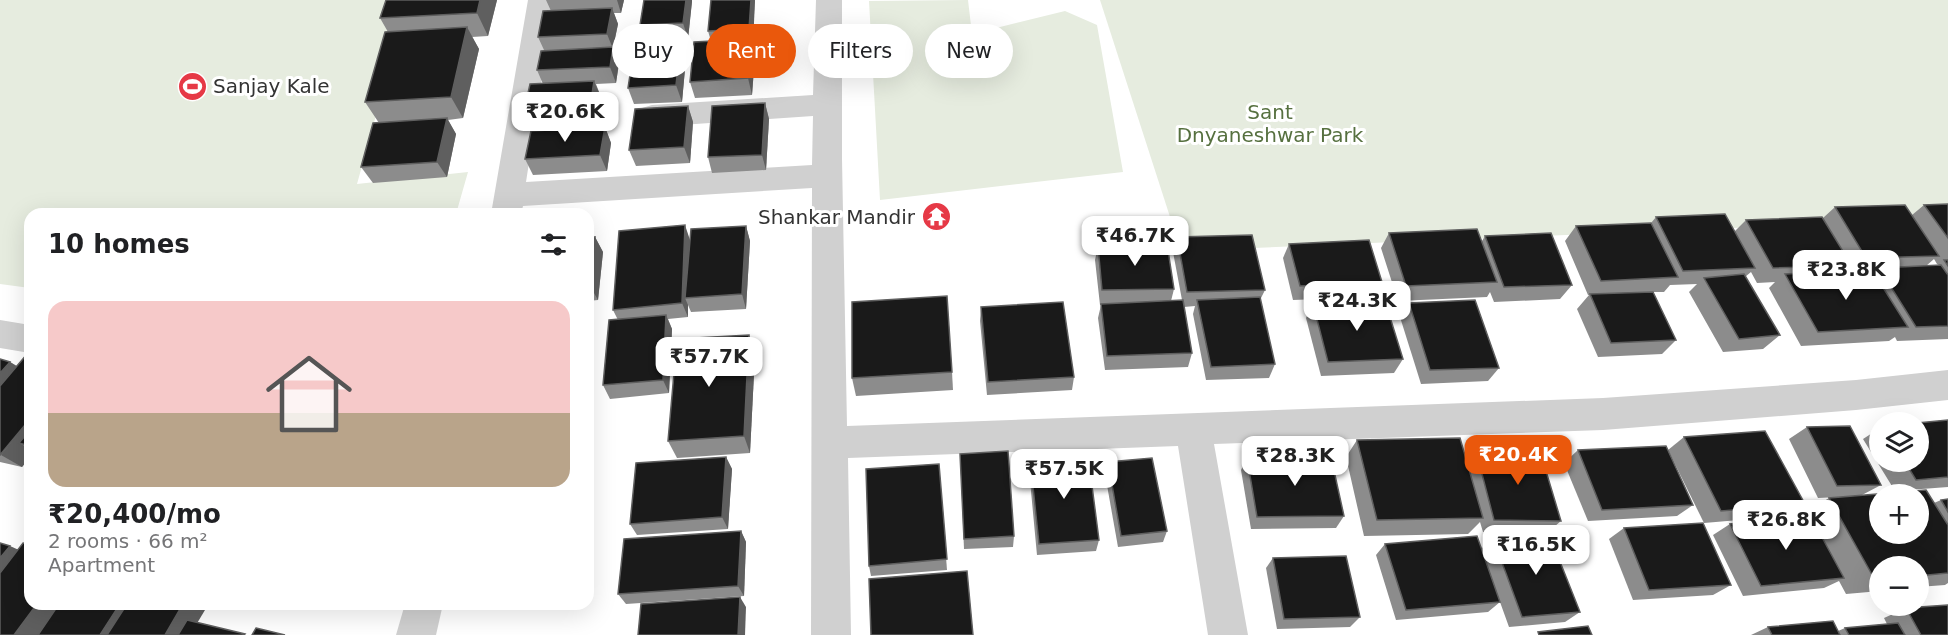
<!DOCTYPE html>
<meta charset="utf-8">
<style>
:root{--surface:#fff;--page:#f2f2f2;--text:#202124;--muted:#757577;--line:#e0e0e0;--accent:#ea580c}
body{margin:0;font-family:"DejaVu Sans",sans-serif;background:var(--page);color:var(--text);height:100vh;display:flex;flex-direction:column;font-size:22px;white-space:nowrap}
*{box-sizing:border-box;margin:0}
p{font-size:20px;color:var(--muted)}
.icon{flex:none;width:33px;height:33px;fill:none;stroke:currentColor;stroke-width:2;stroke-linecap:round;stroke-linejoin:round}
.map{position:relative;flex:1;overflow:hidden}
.details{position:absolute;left:24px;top:208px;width:570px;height:402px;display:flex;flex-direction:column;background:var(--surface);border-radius:18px;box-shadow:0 6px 24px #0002}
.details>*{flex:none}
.top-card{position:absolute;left:612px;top:24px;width:570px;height:54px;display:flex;gap:12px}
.fabs{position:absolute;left:1869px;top:412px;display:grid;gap:12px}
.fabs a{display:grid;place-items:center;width:60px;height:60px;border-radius:50%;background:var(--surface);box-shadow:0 6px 24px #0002;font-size:30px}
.price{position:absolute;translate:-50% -51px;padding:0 14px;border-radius:12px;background:#fff;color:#222;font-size:20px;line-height:39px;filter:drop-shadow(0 2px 3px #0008)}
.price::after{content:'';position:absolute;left:50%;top:36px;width:18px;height:14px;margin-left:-9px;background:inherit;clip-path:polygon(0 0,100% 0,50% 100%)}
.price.on{background:var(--accent);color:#fff}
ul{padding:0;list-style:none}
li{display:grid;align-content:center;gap:12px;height:318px;padding:0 24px}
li+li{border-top:2px solid var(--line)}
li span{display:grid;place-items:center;height:186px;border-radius:18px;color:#555}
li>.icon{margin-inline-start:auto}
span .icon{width:108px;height:108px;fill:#fffc;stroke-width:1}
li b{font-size:26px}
h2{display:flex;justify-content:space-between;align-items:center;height:72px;padding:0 24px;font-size:26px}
.pill{padding:0 21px;border-radius:27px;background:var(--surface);box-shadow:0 6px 24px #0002;font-size:21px;line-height:54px}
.pill.on{background:var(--accent);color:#fff}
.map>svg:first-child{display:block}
.green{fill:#e6ecdf}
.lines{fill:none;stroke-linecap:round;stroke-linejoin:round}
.street{fill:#d0d0d0;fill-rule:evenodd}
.wall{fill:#8c8c8c;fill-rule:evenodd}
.shaded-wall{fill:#5f5f5f}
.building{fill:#1a1a1a;stroke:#5f5f5f;stroke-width:1.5;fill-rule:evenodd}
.labels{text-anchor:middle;stroke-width:6;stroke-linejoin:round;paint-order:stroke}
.poi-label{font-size:20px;fill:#333;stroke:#fff;text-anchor:start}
.park-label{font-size:20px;fill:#56703f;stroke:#fff}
</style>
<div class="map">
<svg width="1948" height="635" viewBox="0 0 1948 635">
<rect width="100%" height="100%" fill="#fff"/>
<g class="green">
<path d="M0,0H408L357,184L468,172L456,214H30V288L0,284Z"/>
<path d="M968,0L972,34L1065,11L1097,25L1123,172L880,200L869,1Z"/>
<path d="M1100,0H1948V219L1181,251Z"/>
</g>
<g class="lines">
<g class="street">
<path d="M528,0H554L526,182L812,165L813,116L652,127L642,124L638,116L642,108L652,105L813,95L816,0H842V159L847,426L1603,398L1856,380L1948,370V400L1856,410L1603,430L1214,444L1248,635H1208L1178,446L848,458L851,635H811L812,188L523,206L521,214H491Z"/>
<path d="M0,320L30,325V353L0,348Z"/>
<path d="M405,604H443L436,635H396Z"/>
</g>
</g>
<g class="wall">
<path d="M386,0H497L488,36L472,37L479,49L463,118L448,120L456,134L447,177L373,183L361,167L379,123L365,102L388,32L380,18Z"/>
<path d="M546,0H624L621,13H614L618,24L613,48L619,63L616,83L596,84L601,97L596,128L605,127L611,143L607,171L533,175L525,159L531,131L523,116L543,84L537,70L544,50L538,37L551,11Z"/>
<path d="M644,0H692L688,39L646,41L640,25Z"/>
<path d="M755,0L752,45L755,55L752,95L695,98L690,82L711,41L708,31Z"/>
<path d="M681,41L686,58L682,102L634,104L628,88Z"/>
<path d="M765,103L769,119L766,170L712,173L708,157Z"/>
<path d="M688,106L693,122L690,163L636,166L629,150Z"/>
<path d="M1948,204V339L1897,341L1895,337L1889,341L1801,346L1769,288L1775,282L1757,283L1751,272L1745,277L1780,335L1763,349L1723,352L1689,292L1697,284L1670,285L1664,292H1653L1676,340L1662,354L1598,357L1577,309L1589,295H1588L1565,241L1576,226L1651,223L1656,217L1734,232L1746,220L1823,218L1835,207L1912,215L1924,205ZM1934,259L1937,264H1939L1937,265L1926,266Z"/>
<path d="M746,226L750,241L746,309L691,312L688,305V317L668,319L672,329L669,393L610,399L603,385L618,320L613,310L690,240Z"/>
<path d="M1389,233L1482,241L1485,236L1572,285L1560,299L1494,302L1490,292L1487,297L1398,301L1381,248Z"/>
<path d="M595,237L603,252L598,300L588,301V238Z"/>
<path d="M1177,237L1265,290L1260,300L1275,364L1269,378L1206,380L1193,314L1195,306L1184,307L1192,353L1188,367L1105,370L1098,318L1101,305H1100L1095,260L1098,246L1174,289L1171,301L1182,300L1173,252Z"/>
<path d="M1289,244L1382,282L1373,297L1293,300L1283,258Z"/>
<path d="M1409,303L1499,368L1488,381L1421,384L1400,317Z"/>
<path d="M1313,304L1403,359L1394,373L1321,376L1306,318Z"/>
<path d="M981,307L1074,377L1072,390L987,395L980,321Z"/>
<path d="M749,335L755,354L750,453L677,458L668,441Z"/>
<path d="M30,354V457L22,467L0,462V359L10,362L17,366Z"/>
<path d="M952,372L953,390L856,396L852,378Z"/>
<path d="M1948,420V487L1895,491L1863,439L1880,428V462H1918Z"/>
<path d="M1807,427L1881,485L1862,495L1934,503L1941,500L1948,499V583L1945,585L1918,587V567H1880V591L1846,594L1839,581L1824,588L1743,596L1713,535L1730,524L1805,517L1803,514L1829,498L1839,497L1818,498L1789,439Z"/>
<path d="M1684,437L1805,504L1787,516L1704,523L1668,450Z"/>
<path d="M1357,440L1466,461L1476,451L1561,521L1548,532H1483L1480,522L1468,534L1364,536L1346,457Z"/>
<path d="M1578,450L1693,505L1677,516L1588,521L1564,463Z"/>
<path d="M960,454L1014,536L1013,547L964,549Z"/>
<path d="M726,457L732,469L728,529L637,535L630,524Z"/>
<path d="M1030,458L1099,540L1096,551L1037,555L1029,470Z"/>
<path d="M1247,458L1344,516L1336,528L1251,529L1241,470Z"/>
<path d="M1108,462L1167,531L1163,542L1118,547L1105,474Z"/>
<path d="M939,464L947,570L871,576L869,566Z"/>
<path d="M1624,528L1731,585L1713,595L1633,600L1609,539Z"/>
<path d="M741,531L746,542L744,596L626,604L618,594Z"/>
<path d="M1493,538L1580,612L1565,622L1509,627L1500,602L1488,612L1396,620L1376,555L1385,544L1481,549Z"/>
<path d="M1273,558L1360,617L1350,627L1277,629L1266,568Z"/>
<path d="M1906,608L1948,635H1751L1768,627L1838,631L1845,628L1887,624L1884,618Z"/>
</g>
<g class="shaded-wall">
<path d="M480,0H497L488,36L477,13Z"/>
<path d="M617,0H624L621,13Z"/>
<path d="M686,0H692V2L688,39L683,23Z"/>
<path d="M751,0H755L753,45L749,29Z"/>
<path d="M612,8L618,24L613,48L619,63L616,83L610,67L613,49L607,34Z"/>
<path d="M467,27L479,49L463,118L451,97Z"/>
<path d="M751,39L755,55L752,95L748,78Z"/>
<path d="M681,41L686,58L682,102L676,85Z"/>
<path d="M594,81L601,97L596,129L589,113Z"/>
<path d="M765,103L769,119L766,170L762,155Z"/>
<path d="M688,106L693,122L690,163L684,147Z"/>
<path d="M447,118L456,134L447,177L437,162Z"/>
<path d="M605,127L611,143L607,171L600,155Z"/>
<path d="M685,225L690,240L685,298L688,305V317L682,303Z"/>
<path d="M746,226L750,241L746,309L742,294Z"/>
<path d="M595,237L603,252L598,300L590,286Z"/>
<path d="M666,315L672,329L669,393L663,380Z"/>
<path d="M749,335L755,354L750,453L744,436Z"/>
<path d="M10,362L30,375L0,411V373Z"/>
<path d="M30,419V446L19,443L30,449V457L22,467L1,455Z"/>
<path d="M726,457L732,469L728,529L722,517Z"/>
<path d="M741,531L746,542L744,596L738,586Z"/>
<path d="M10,546L30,555L0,598V558Z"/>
<path d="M740,597L746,607L745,635H738Z"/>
<path d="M37,604H66L44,635H14Z"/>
<path d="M120,604H147L127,635H100Z"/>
<path d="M183,604L208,605L190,635H165Z"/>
</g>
<g class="building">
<path d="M386,0H480L477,13L380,18Z"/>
<path d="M644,0H686L683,23L640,25Z"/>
<path d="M711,0H751L749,29L708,31Z"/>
<path d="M612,8L607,34L538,37L543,11Z"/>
<path d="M467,27L451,97L365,102L385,32Z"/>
<path d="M751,39L748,78L690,82L694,42Z"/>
<path d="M681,41L676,85L628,88L635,43Z"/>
<path d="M613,47L610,67L537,70L541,51Z"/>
<path d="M594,81L589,113L523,116L530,84Z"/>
<path d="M765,103L762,155L708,157L712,106Z"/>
<path d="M688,106L684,147L629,150L635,109Z"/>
<path d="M447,118L437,162L361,167L373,123Z"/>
<path d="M605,127L600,155L525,159L531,131Z"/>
<path d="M1948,204V238L1924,205Z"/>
<path d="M1905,205L1939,256L1866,258L1835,207Z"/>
<path d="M1725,214L1755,268L1683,271L1656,217Z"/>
<path d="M1822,217L1852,266L1773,268L1746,220Z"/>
<path d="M1651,223L1678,277L1601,281L1576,226Z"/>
<path d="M685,225L682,303L613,310L619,231Z"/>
<path d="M746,226L742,294L685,298L691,229Z"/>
<path d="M1477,229L1497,282L1406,286L1389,233Z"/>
<path d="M1551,233L1572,285L1504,287L1485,236Z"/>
<path d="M1252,235L1265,290L1187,292L1177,237Z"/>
<path d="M595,237L590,286H588V238Z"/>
<path d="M1369,240L1382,282L1300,286L1289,244Z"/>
<path d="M1167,244L1174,289L1102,290L1098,246Z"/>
<path d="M1944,260H1948V266Z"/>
<path d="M1941,265L1948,275V326L1916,327L1879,268Z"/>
<path d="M1872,270L1908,327L1818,332L1785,274Z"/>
<path d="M1744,274L1780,335L1739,339L1704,278Z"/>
<path d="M1653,292L1676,340L1611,343L1590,294Z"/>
<path d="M947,296L952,372L852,378V302Z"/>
<path d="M1260,297L1275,364L1211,367L1197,300Z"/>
<path d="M1183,300L1192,353L1107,356L1101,304Z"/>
<path d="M1475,300L1499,368L1430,370L1409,303Z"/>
<path d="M1385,301L1403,359L1328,362L1313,304Z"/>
<path d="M1063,302L1074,377L988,382L981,307Z"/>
<path d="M666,315L663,380L603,385L609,320Z"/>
<path d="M749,335L744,436L668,441L677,339Z"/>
<path d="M28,353L30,354V419L0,455V386Z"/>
<path d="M0,359L10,362L0,373Z"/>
<path d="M1948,420V477L1916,480L1905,462H1918V423H1917Z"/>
<path d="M1850,426L1881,485L1837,486L1807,427Z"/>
<path d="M30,430V446L19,443Z"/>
<path d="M1765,431L1805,504L1721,511L1684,437Z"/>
<path d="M1460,438L1483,518L1377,520L1357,440Z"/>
<path d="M1666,446L1693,505L1602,510L1578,450Z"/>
<path d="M1008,451L1014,536L964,539L960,454Z"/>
<path d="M1476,451H1540L1561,521L1494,520Z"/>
<path d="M1088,455L1099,540L1039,544L1030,458Z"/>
<path d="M726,457L722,517L630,524L636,463Z"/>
<path d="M1331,457L1344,516L1257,517L1247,458Z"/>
<path d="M1152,458L1167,531L1121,536L1108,462Z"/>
<path d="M939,464L947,559L869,566L866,469Z"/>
<path d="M1926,490L1948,525V573L1918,576V567H1880V579L1875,580L1829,498ZM1880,495H1918V534H1880Z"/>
<path d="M1948,499V512L1941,500Z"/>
<path d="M1811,517L1844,578L1761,586L1730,524Z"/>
<path d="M1703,523L1731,585L1649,590L1624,528Z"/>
<path d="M741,531L738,586L618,594L624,539Z"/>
<path d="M1549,534L1580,612L1522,617L1493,538Z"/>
<path d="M1477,536L1500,602L1406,610L1385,544Z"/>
<path d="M0,543L10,546L0,558Z"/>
<path d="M23,543L30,545V604H37L14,635H0V573Z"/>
<path d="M1346,556L1360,617L1284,619L1273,558Z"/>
<path d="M967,571L973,635H871L869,579Z"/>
<path d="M740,597L738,635H638L641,604Z"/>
<path d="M59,604H120L100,635H38Z"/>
<path d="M127,604H183L165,635H107Z"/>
<path d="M1948,605V635H1921L1906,608Z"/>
<path d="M187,620L245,634L244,635H178Z"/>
<path d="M1833,621L1840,635H1772L1768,627Z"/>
<path d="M1898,623L1905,635H1849L1845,628Z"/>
<path d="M1588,626L1592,635H1539L1538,632Z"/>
<path d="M256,628L285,635H252Z"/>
</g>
<defs>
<symbol id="stadium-disc" viewBox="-11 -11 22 22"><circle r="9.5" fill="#e63946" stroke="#fff"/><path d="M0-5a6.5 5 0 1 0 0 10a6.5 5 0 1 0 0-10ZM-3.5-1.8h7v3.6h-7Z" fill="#fff"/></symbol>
<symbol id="temple-disc" viewBox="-11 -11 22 22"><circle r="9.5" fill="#e63946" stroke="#fff"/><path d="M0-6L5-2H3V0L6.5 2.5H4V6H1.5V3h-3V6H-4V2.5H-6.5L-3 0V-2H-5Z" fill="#fff"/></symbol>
</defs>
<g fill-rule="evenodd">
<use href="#stadium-disc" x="176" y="70" width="33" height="33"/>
<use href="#temple-disc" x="920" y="200" width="33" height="33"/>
</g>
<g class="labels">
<g class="poi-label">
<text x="213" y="93">Sanjay Kale</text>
<text x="915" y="224" text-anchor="end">Shankar Mandir</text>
</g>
<g class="park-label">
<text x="1270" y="119">Sant<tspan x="1270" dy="23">Dnyaneshwar Park</tspan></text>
</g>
</g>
</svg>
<div class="fabs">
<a><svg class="icon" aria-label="layers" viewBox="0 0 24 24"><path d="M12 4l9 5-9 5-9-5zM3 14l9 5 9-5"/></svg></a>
<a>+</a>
<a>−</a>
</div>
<b class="price" style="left:565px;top:143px">₹20.6K</b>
<b class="price" style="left:1135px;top:267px">₹46.7K</b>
<b class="price" style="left:1846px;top:301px">₹23.8K</b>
<b class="price" style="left:1357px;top:332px">₹24.3K</b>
<b class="price" style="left:709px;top:388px">₹57.7K</b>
<b class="price on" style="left:1518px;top:486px">₹20.4K</b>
<b class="price" style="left:1295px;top:487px">₹28.3K</b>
<b class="price" style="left:1064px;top:500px">₹57.5K</b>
<b class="price" style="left:1786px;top:551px">₹26.8K</b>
<b class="price" style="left:1536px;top:576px">₹16.5K</b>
<div class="top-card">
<a class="pill">Buy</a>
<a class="pill on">Rent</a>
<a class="pill">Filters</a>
<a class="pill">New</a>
</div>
<section class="details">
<h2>10 homes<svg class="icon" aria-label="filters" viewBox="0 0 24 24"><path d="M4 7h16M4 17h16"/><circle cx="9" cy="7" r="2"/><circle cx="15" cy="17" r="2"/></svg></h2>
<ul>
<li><span style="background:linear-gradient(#f6c9c9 60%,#b9a48a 0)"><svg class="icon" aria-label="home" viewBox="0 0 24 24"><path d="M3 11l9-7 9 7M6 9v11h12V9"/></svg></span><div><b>₹20,400/mo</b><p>2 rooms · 66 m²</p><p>Apartment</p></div></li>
</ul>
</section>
</div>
